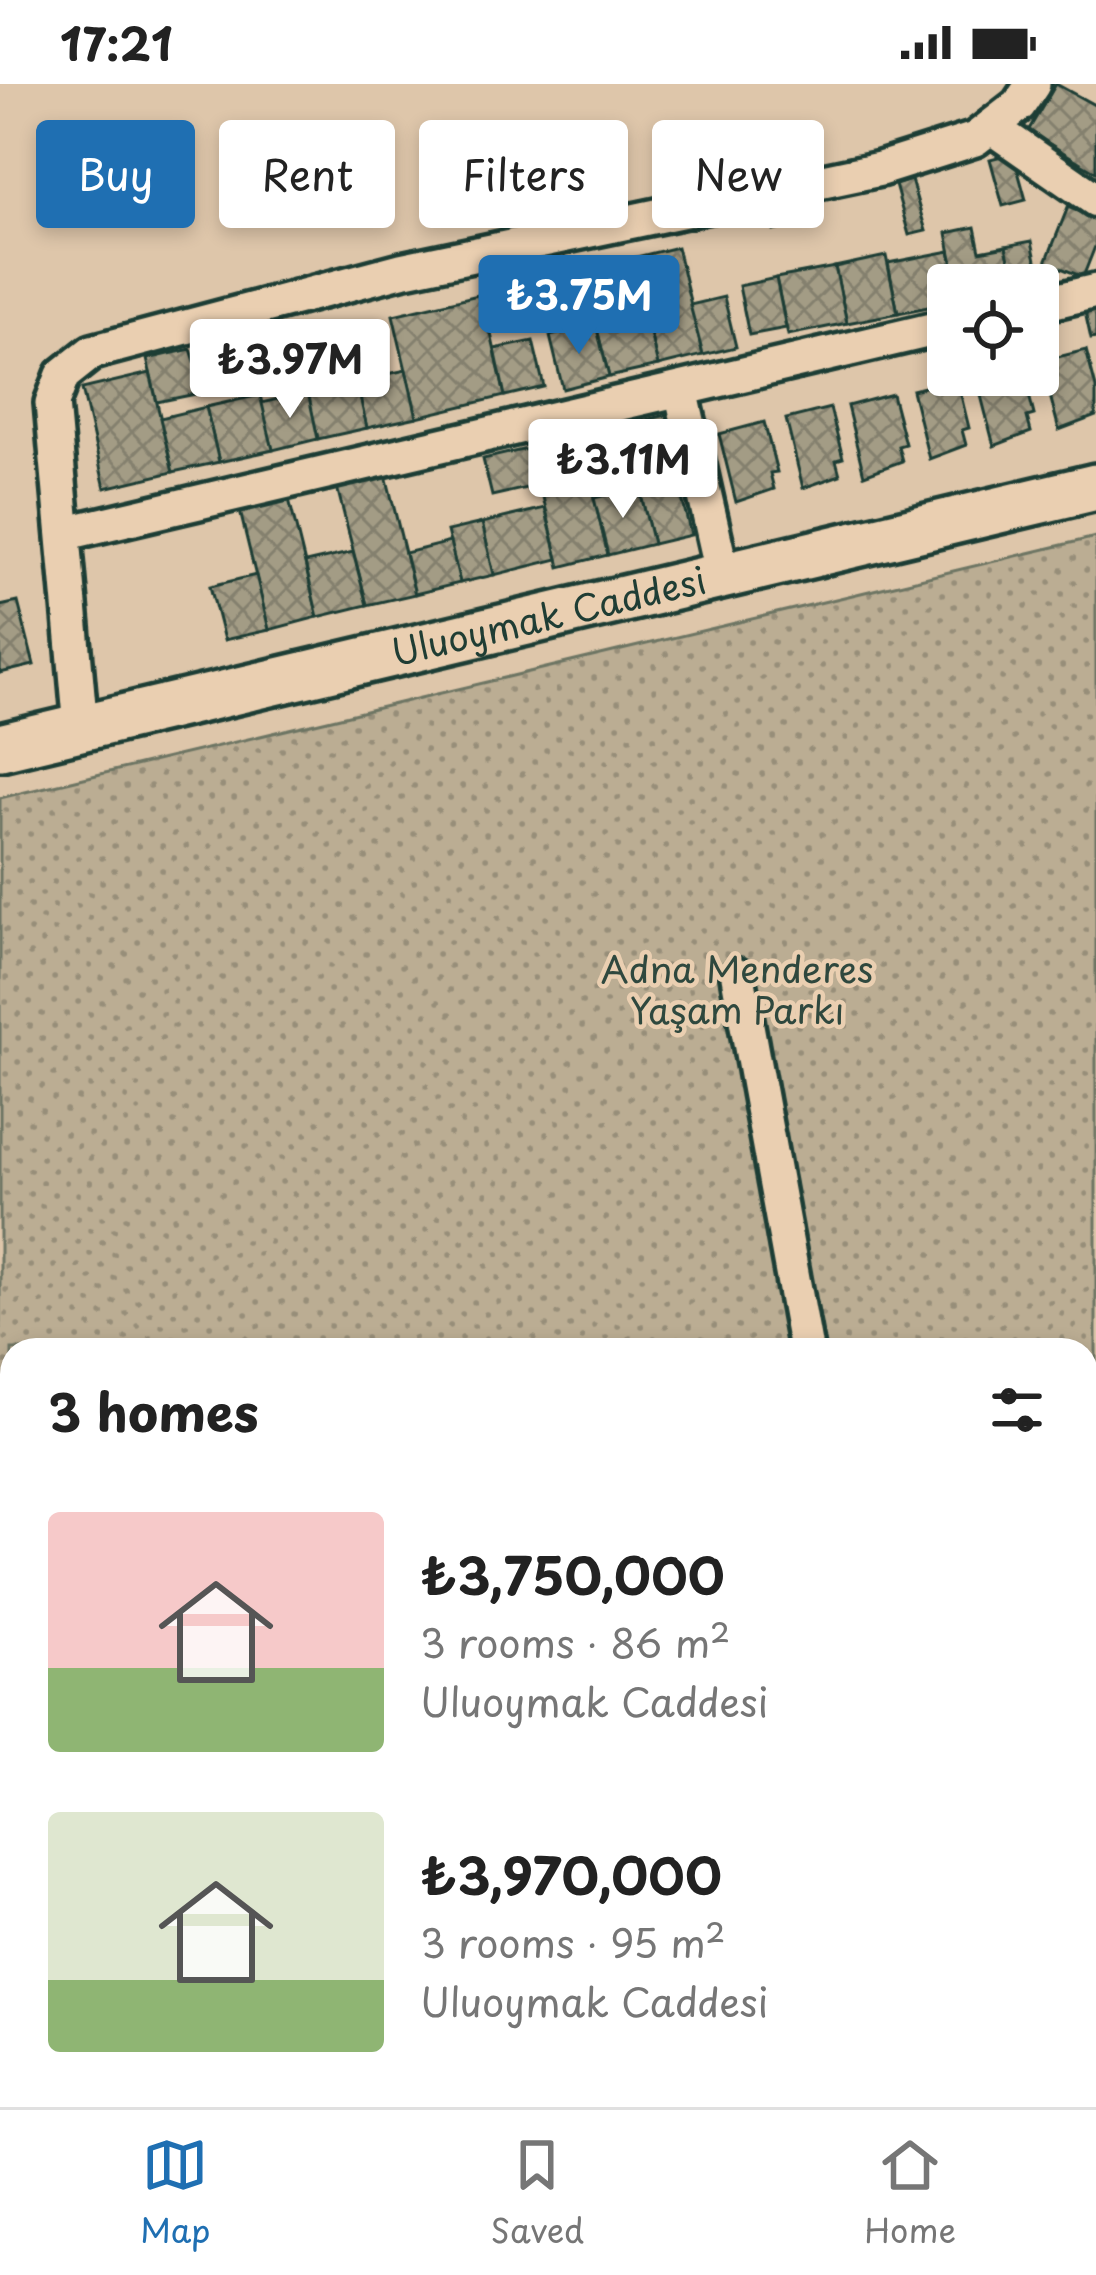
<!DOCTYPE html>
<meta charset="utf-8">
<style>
:root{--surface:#fff;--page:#f2f2f2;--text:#222;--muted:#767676;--line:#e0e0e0;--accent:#1f6fb2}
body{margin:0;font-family:"Playpen Sans",sans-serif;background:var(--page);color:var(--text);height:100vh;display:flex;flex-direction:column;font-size:45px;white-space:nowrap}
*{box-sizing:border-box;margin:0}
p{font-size:39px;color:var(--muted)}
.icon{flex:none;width:66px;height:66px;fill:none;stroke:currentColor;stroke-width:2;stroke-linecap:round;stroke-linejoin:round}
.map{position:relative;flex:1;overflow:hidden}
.details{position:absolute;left:0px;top:1254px;width:1098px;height:771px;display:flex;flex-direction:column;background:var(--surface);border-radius:36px 36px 0 0;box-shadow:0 6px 18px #0003}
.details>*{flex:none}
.banner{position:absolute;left:36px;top:36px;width:1026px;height:108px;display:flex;gap:24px}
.fabs{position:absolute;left:927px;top:180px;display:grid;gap:24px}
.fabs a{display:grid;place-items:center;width:132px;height:132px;border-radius:12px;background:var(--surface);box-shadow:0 6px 18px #0003;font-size:60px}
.price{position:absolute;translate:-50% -102px;padding:0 27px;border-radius:12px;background:#fff;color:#222;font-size:39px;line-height:78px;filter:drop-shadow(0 3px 6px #0008)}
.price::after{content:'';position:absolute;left:50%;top:72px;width:36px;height:27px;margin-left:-18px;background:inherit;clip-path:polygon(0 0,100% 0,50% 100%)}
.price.selected{background:var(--accent);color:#fff}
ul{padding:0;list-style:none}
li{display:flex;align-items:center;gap:36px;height:300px;padding:0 48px}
li span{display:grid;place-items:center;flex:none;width:336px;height:240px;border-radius:12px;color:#555}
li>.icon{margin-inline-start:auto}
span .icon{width:144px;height:144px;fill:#fffc;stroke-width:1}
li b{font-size:51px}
h2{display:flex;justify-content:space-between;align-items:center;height:144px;padding:0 48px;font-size:51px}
.tag{padding:0 42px;border-radius:12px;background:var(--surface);box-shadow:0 6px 18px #0003;font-size:42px;line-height:108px}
.tag.selected{background:var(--accent);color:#fff}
.status{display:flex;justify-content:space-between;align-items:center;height:84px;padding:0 60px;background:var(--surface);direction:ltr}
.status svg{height:33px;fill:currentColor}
.dock{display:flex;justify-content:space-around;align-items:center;height:168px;border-top:3px solid var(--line);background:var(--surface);font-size:33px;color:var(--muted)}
.dock a{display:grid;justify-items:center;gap:6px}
.dock .selected{color:var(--accent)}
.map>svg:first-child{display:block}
.park{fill:url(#park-dots);stroke:#6d7564;stroke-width:3}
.building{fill:url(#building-cross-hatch);stroke:#1f3d34;stroke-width:3}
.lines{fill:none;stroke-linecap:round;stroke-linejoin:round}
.street-casing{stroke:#1f3d34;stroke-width:42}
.secondary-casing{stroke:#1f3d34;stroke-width:54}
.street{stroke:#eacfb1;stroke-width:33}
.secondary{stroke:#eacfb1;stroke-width:45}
.labels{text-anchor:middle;stroke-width:9;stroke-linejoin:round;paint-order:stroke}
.street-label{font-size:36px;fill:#1f3d34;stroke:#eacfb1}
.park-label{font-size:36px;fill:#2f483e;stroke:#eacfb1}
</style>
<div class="status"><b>17:21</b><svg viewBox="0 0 49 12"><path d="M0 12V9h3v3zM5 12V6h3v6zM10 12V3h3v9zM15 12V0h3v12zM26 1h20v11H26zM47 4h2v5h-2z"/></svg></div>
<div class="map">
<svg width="1096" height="2023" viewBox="0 0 1096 2023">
<defs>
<pattern id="park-dots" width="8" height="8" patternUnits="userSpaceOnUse" patternTransform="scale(3)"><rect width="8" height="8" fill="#bbad93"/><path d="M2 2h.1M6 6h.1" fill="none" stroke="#978e79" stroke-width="1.8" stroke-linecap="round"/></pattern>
<pattern id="building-cross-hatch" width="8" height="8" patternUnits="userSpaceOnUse" patternTransform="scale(3)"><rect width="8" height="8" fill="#a39c85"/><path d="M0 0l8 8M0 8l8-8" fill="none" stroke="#84806e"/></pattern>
</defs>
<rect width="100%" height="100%" fill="#dec6aa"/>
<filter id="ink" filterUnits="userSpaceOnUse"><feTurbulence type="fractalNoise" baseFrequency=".00833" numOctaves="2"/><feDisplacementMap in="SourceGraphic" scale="24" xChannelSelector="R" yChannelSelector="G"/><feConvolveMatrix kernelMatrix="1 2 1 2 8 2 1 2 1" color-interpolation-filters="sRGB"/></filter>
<g filter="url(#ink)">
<path class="park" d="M1096,453V1547L1086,1549V1266H12V1766L0,1769V714Z"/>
<g class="building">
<path d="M1056,0L1096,22V88L1028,47Z"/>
<path d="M1013,69L1026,116L1003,122L990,75Z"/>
<path d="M911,96L926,147L909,151L895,101Z"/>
<path d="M809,118L813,137L774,147L770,127Z"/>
<path d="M1068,123L1096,135V160L1083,193L1046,178Z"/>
<path d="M975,143L980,167L1006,162L1015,201H957L947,149Z"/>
<path d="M1032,157L1041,200L1015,201L1006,162Z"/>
<path d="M677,163L703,271L658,282L632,174Z"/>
<path d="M950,167L957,201H948V219L898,229L888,179Z"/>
<path d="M886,172L898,229L847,239L835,183Z"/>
<path d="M835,183L847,239L788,251L776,194Z"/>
<path d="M776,194L786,244L749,251L739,202Z"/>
<path d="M482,210L505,312L417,333L393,231Z"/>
<path d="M724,213L736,263L703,271L690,221Z"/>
<path d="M1096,217V254L1091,255L1083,219Z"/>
<path d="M645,229L658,282L609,293L596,241Z"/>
<path d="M596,241L609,293L563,305L550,252Z"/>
<path d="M533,257L544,303L505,312L495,265Z"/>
<path d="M191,265L205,308L157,318L147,275Z"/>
<path d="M1086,266L1096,304V332L1059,346L1041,277Z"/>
<path d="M406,286L417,333L367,344L356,297Z"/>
<path d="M354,287L367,344L318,355L305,299Z"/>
<path d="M150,289L173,388L105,404L82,305Z"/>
<path d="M1024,291L1034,331L1027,333L1031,348L994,362L976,292Z"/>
<path d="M957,295L969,344L962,346L966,361L929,375L912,306Z"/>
<path d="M308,308L318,355L273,366L261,319Z"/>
<path d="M892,310L905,360L898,362L902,377L864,391L847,322Z"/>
<path d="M260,311L273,366L219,378L206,323Z"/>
<path d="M206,323L219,378L173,388L160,334Z"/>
<path d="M830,324L843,374L836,376L840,391L803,404L786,335Z"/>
<path d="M671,330L682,372L635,384L624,341Z"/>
<path d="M764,338L777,388L770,389L774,405L736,418L719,350Z"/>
<path d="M624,341L639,403L594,414L579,352Z"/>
<path d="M579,352L608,471L560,483L531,364Z"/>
<path d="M531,364L540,401L492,412L483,375Z"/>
<path d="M386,391L415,510L367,521L337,403Z"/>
<path d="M677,394L691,451L653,460L639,403Z"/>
<path d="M639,403L653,460L608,471L594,414Z"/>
<path d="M289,415L318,533L269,546L240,427Z"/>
<path d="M545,424L558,475L494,491L482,439Z"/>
<path d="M482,439L494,491L460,499L447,447Z"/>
<path d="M450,458L460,499L415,510L405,469Z"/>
<path d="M353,468L367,521L318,533L305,479Z"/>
<path d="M256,491L269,546L224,556L210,502Z"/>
<path d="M18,518L34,581L0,589V522Z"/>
</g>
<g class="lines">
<defs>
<g id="street">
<path d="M991,43L1096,116"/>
<path d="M1038,221L1096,207"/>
<path d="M681,306L723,492"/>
<path d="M67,449L948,242"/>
<path d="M81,644L52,319L63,291L92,268L401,186L880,85L975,55L1019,21L1033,0"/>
<path d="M738,892L806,1266"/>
<path d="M1086,1593L1096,1591"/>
<path d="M0,1827L12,1824"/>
</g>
<g id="secondary">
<path id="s1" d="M0,663L1096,403"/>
<path d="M1043,2023L1096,2012"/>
</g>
</defs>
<use href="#street" class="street-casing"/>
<use href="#secondary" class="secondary-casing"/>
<use href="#street" class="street"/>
<use href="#secondary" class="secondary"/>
</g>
</g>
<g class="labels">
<g class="street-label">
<text dy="13" stroke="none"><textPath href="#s1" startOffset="564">Uluoymak Caddesi</textPath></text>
</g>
<g class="park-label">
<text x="737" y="899">Adna Menderes<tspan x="737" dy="41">Yaşam Parkı</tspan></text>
</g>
</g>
</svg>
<div class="fabs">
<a><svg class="icon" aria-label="locate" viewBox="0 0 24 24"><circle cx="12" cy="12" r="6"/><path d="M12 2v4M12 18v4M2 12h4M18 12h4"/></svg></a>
</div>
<b class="price selected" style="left:579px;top:273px">₺3.75M</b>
<b class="price" style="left:290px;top:337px">₺3.97M</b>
<b class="price" style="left:623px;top:437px">₺3.11M</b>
<div class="banner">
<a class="tag selected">Buy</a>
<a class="tag">Rent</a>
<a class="tag">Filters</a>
<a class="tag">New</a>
</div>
<section class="details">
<h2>3 homes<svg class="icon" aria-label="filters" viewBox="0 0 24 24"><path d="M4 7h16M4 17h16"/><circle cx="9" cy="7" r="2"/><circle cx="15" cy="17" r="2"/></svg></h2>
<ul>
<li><span style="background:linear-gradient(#f6c9c9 65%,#8fb573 0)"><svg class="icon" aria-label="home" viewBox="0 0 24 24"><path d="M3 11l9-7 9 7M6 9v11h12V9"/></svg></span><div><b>₺3,750,000</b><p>3 rooms · 86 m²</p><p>Uluoymak Caddesi</p></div></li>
<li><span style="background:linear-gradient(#dfe7d0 70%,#8fb573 0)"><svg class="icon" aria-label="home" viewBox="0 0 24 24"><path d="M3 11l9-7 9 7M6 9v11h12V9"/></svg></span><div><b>₺3,970,000</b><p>3 rooms · 95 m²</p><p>Uluoymak Caddesi</p></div></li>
</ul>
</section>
</div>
<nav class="dock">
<a class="selected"><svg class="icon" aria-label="map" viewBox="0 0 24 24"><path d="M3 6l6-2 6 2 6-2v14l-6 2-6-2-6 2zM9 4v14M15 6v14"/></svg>Map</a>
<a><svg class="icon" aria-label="saved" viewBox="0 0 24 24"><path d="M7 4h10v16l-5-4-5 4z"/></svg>Saved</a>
<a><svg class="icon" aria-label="home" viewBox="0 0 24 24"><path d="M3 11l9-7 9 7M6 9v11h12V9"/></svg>Home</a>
</nav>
